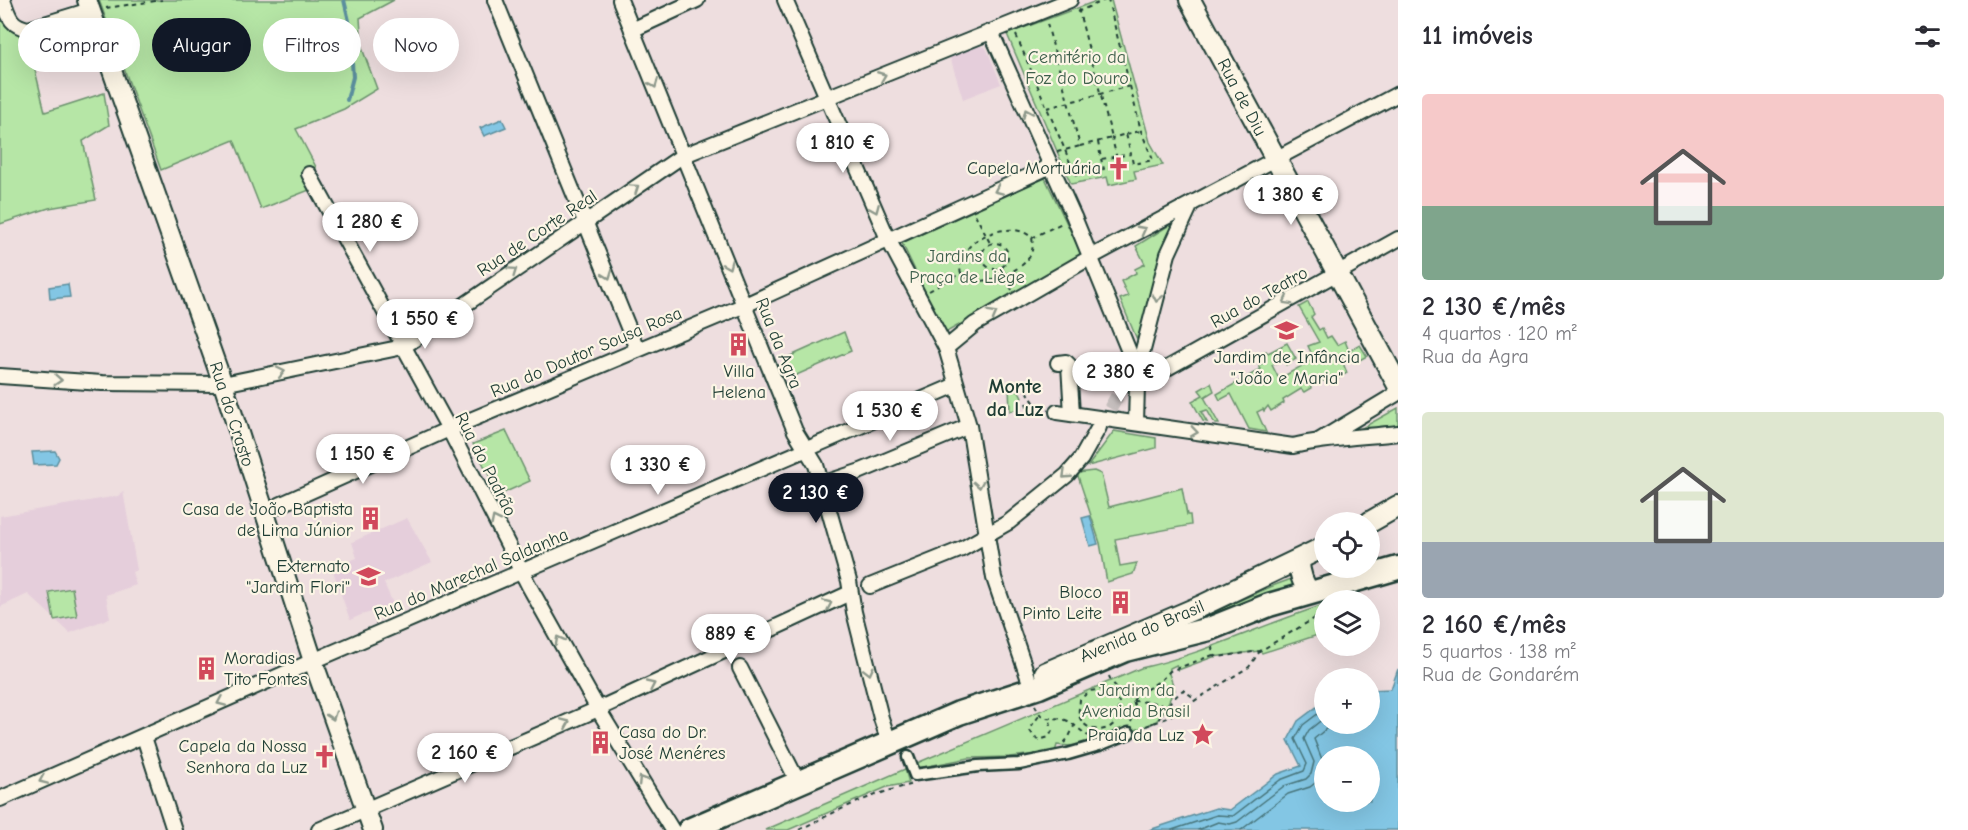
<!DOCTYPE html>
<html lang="pt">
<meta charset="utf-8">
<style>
:root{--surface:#fff;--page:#f7f7f7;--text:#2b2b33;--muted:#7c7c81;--accent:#111827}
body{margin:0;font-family:"Comic Neue",sans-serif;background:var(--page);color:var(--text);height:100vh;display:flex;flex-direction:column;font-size:22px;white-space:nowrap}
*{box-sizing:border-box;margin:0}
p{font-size:20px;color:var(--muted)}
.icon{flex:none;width:33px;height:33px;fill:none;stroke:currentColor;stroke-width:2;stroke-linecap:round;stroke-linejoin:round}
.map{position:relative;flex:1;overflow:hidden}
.drawer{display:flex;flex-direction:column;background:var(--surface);width:570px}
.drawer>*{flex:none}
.banner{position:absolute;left:18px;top:18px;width:570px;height:54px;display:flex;gap:12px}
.fabs{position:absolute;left:1314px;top:512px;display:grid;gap:12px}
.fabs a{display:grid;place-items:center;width:66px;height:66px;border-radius:50%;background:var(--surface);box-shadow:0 6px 24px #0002;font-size:30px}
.price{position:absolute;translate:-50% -51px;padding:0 14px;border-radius:21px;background:#fff;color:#222;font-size:20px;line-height:39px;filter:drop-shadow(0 2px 3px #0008)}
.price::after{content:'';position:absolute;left:50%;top:36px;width:18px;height:14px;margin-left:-9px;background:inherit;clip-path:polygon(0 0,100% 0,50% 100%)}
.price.selected{background:var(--accent);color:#fff}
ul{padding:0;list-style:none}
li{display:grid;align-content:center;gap:12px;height:318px;padding:0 24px}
li span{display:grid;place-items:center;height:186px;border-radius:6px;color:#555}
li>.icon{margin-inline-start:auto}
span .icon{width:108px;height:108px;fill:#fffc;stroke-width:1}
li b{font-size:26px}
h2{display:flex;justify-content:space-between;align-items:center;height:72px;padding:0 24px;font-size:26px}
.chip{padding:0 21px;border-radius:27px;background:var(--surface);box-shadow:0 6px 24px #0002;font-size:21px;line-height:54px}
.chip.selected{background:var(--accent);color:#fff}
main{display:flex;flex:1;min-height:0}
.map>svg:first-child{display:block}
.built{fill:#e5cedb}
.green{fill:#b6e6a6;stroke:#6a926d;stroke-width:1.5}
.water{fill:#83c6e4;stroke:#5b8f9e;stroke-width:1.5;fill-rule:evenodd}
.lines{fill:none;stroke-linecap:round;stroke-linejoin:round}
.shore{stroke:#47747a;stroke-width:1.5}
.stream{stroke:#5b8f9e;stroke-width:4}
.minor-tunnel{stroke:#c5bebd;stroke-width:14;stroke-dasharray:14 7;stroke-linecap:butt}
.pedestrian-casing{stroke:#1f3d34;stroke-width:15}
.minor-casing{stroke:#1f3d34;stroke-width:18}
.tertiary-casing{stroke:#1f3d34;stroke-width:22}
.secondary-casing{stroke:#1f3d34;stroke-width:24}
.primary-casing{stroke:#1f3d34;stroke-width:27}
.path{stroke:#1f3d34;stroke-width:2;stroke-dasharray:4.5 4.5;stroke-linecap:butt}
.pedestrian{stroke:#fcf5e5;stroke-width:10}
.minor{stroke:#fcf5e5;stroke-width:14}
.tertiary{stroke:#fcf5e5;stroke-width:18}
.secondary{stroke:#fcf5e5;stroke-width:20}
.primary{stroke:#fcf5e5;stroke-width:22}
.oneway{stroke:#8e998c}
.labels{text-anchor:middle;stroke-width:4.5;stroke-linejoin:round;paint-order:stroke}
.park-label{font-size:18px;fill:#3d5f4b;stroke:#fcf5e5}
.street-label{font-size:18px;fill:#1f3d34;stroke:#fcf5e5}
.poi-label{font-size:18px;fill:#1f3d34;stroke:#fcf5e5;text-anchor:end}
.neighbourhood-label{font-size:20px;font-weight:bold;fill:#1f3d34;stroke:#fcf5e5}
</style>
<main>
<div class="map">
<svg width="1398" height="830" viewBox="0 0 1398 830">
<rect width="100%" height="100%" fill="#eededf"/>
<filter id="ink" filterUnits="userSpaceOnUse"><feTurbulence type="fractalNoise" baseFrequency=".0167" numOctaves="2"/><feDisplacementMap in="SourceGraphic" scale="12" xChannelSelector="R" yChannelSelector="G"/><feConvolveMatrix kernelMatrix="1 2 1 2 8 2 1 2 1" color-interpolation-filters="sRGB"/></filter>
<g filter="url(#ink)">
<g class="built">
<path d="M977,46L985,47L987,50L1001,84L963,99L950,57Z"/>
<path d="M123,491L137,570L132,572L136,585L106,595L110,618L70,633L28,594L0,607V516L118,496Z"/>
<path d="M407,518L432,562L384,583L394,606L361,615L350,620L332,568L357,558L352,542Z"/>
</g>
<g class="green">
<path d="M0,0L11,21L28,29L27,36L45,112L104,93L109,125L83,141L96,200L49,208L0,224Z"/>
<path d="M99,0H394L360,18L362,48L377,89L344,109L296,129L316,167L317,187L261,209L234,140L161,170Z"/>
<path d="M1099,0H1111L1150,142L1163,165L1134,171L1136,179L1109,185L1107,177L1071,184L1007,34Z"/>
<path d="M1045,178L1082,255L945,333L902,243Z"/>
<path d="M1176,221L1141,349L1120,299L1128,296L1121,281L1136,273L1135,269L1145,264L1136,246Z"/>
<path d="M1308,302L1314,314L1311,317L1319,330L1322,328L1327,338L1331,336L1337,345L1345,341L1349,351L1360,345L1367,356L1356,362L1350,352L1341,358L1347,373L1337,379L1334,375L1323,381L1321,378L1310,384L1311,388L1304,392L1301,389L1283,400L1284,403L1271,411L1268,406L1264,411L1263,409L1257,412L1266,432L1249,429L1231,394L1220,400L1217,394L1261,369L1259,366L1264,362L1260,355L1266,351L1268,353L1287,343L1296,359L1286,365L1283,360L1272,365L1279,379L1314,359L1308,346L1319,342L1299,307Z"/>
<path d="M844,332L851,351L792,377L784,359Z"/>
<path d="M1211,383L1214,391L1204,397L1219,424H1215L1207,410L1201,412L1207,422L1203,421L1192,401L1203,395L1199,390Z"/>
<path d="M1009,387L1019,391L1022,397L1019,401L1020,409L1010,411Z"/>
<path d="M1398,408V426L1353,433Z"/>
<path d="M506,431L530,481L499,495L473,444Z"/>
<path d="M1114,431L1156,438V448L1088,466Z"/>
<path d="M1094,471L1101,474L1109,507L1182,488L1187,515H1190L1191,525L1115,539L1120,566L1137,563L1133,574L1107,582L1100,543L1077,473Z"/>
<path d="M1294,578L1300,590L1162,634L1275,585Z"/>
<path d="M72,588L77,616L54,620L49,592Z"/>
<path d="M1324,605V633L1262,653L1259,651L1213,657L1178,670L1176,665L1170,668L1169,674L1175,690C1168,698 1167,713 1156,721C1151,724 1141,729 1134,730C1129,730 1130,728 1125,730C1101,738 1083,749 1057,745L1055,752L1009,757L969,758L918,768L917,763L1141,668C1204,654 1263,624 1324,605Z"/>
<path d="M905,769L909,783L887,787L788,830H765Z"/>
</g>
<g class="water">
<path d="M502,119L506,127L484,136L480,128Z"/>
<path d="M68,284L70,297L50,299L49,287Z"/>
<path d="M55,451L59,458L56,464L34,465L32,452Z"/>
<path d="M1090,516L1098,544L1090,546L1082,518Z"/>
<path d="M1398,669V830H1149L1216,808L1230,810L1278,774L1301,766L1288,740L1298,721L1322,703L1324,702V723H1370V690L1391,689ZM1324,756H1370V801H1324Z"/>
</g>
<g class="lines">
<g class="shore">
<path d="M1172,830L1217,815L1233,816L1280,780L1304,771L1307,764L1295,739L1303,725L1324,709"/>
<path d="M1198,830L1218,822L1230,824L1237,822L1284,786L1306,779L1311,774L1314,762L1304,739L1309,730L1324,718"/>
<path d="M1241,830L1288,794L1310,787L1319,780L1322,771L1323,762L1314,739L1333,723"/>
</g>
<path class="stream" d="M344,0L349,21L353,77L347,100"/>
<path class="minor-tunnel" d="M1100,427L1143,350"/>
<defs>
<path id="pedestrian" d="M908,757L915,775L978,766L1019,764L1068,754L1099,745L1129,733"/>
<g id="minor">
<path d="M3,0C9,17 10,25 28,29L90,10"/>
<path d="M495,0L637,349"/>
<path d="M620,0L795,431L816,465L849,581L854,612L881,718L889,742"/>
<path d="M785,0L888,239L946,348L969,426L994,578L1029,680"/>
<path d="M632,30L697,0"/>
<path d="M991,32L1074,217L1130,354L1137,385L1136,423"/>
<path d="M309,174L449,429L529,586L598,709L672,830"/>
<path d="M946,348L975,324L1091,257L1398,94"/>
<path d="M1143,350L1168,254L1191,204"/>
<path d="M1058,363L1066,362L1069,365L1072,414"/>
<path d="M0,376L102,383L223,384L403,347L682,156L1070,0"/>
<path d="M1137,385L1398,239"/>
<path d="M1057,412L1293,446C1327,438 1363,437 1398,433"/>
<path d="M1320,440L1398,393"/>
<path d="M822,484L861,471L969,426"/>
<path d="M264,512L449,429L745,305L1051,166"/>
<path d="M870,586L962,549L1009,522L1067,475L1081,459L1099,427"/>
<path d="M740,668L798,782"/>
<path d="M144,737L174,830"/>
<path d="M0,799L313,661L956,385"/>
<path d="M319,830L598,709L850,593"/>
</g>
<path id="tertiary" d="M87,0L223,384L313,661L373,830"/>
<g id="secondary">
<path d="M1190,0L1398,385"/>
<path d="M1370,522L1398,506"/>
<path d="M1299,561C1299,571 1303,586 1311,593"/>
<path d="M1045,673L1201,606L1324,547"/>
</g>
<path id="primary" d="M689,830L959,713L1039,687L1125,650L1209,629L1269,605L1398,568"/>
</defs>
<use href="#pedestrian" class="pedestrian-casing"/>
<use href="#minor" class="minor-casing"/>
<use href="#tertiary" class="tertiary-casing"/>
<use href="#secondary" class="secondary-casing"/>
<use href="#primary" class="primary-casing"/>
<g class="path">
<path d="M106,8L162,0"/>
<path d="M1077,12L1105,0"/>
<path d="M1047,24L1080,146L1112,138L1078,8"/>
<path d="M1016,35L1065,150L1080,146"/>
<path d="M1130,86L1141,131L1153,160L1133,164L1131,154"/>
<path d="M1047,108L1130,86L1108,0"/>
<path d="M1126,134L1141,131"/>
<path d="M1098,142L1101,159L1131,154L1126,134L1112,138L1117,159"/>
<path d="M1057,152L1065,150L1075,175L1104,169L1101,159"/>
<path d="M975,214L990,243"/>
<path d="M1032,238L1064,222"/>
<circle cx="995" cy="256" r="13"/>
<path d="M1002,268L1005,275C984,285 945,285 966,251C977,233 1016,221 1032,238C1036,259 1021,267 1005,275L1012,290"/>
<path d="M929,291L961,273"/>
<path d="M1027,391C1032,399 1035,407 1045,409"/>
<path d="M1026,403L1028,408"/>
<path d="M1315,618L1324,624"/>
<path d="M1213,655L1218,657L1260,651L1315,618L1324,615"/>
<path d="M1109,676C1116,697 1144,690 1131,722"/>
<path d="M1102,689L1119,702C1118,708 1119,716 1116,721C1108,734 1086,732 1080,718C1077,713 1080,705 1080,699L1090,691Z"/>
<path d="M1133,701L1136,696L1161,680L1170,671L1213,655L1212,647"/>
<path d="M1133,701L1151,702L1180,710"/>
<path d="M1035,705C1044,727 1052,713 1068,721C1075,725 1081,731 1088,736"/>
<path d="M1039,716L1029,729L1035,738L1039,740L1049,737L1052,731L1050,720"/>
<path d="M1151,724L1158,720L1171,701L1183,690L1196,699"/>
<path d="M1146,726L1167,718L1239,673L1249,667L1260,651"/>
<path d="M1064,743L1069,737L1074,726"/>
<path d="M799,830C834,812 870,794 910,785"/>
</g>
<use href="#pedestrian" class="pedestrian"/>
<use href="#minor" class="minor"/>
<use href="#tertiary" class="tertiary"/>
<use href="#secondary" class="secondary"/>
<use href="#primary" class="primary"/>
</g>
<defs><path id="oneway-chevron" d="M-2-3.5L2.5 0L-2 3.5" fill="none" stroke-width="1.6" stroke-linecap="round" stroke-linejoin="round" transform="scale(1.5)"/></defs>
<g class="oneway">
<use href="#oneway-chevron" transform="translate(882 76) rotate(-22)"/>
<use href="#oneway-chevron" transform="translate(654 84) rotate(68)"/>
<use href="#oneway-chevron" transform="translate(1027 113) rotate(-114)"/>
<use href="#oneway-chevron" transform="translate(635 188) rotate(-34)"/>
<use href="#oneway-chevron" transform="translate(998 190) rotate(156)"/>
<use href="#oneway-chevron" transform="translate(875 209) rotate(67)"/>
<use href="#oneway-chevron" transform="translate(1142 230) rotate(-28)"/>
<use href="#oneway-chevron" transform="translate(728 265) rotate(67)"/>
<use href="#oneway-chevron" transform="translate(513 271) rotate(-35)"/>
<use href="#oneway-chevron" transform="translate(608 275) rotate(69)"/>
<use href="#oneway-chevron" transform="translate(1157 298) rotate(101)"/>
<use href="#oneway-chevron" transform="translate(1287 301) rotate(151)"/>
<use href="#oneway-chevron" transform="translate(993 314) rotate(-29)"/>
<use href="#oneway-chevron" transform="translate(281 372) rotate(-12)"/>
<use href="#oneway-chevron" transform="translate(58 380) rotate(4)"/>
<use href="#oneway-chevron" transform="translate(1194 432) rotate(8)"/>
<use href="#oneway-chevron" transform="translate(1066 475) rotate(137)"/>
<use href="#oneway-chevron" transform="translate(979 484) rotate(81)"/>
<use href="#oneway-chevron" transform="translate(495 520) rotate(-117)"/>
<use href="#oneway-chevron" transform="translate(828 604) rotate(-24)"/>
<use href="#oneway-chevron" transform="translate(559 640) rotate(-119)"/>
<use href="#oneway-chevron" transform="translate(869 671) rotate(76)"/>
<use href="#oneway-chevron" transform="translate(651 685) rotate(-25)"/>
<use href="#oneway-chevron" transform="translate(221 702) rotate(156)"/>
<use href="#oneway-chevron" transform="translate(332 716) rotate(71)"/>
<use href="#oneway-chevron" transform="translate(566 723) rotate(-23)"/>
<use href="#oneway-chevron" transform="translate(43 780) rotate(157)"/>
<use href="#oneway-chevron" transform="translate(642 780) rotate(-122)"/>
</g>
</g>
<defs>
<symbol id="church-bare" viewBox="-9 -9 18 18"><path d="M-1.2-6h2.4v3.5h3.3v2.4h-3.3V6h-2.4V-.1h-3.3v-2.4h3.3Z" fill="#d1495b" stroke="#fcf5e5" stroke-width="2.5" paint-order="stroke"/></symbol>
<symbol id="school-bare" viewBox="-9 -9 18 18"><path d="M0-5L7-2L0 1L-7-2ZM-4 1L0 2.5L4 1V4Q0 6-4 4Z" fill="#d1495b" stroke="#fcf5e5" stroke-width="2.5" paint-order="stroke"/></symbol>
<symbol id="building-bare" viewBox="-9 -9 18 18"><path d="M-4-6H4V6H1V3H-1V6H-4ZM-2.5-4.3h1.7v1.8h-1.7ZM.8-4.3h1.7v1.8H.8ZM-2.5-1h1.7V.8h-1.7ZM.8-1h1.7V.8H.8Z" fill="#d1495b" stroke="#fcf5e5" stroke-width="2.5" paint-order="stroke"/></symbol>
<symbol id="sight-bare" viewBox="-9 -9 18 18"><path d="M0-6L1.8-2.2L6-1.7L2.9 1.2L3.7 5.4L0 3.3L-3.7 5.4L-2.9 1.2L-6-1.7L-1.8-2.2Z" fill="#d1495b" stroke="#fcf5e5" stroke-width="2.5" paint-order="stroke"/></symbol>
</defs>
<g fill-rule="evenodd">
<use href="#church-bare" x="1102" y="152" width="33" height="33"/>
<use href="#school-bare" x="1270" y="314" width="33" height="33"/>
<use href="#building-bare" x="722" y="328" width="33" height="33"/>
<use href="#building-bare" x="354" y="502" width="33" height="33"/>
<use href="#school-bare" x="352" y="560" width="33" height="33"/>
<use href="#building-bare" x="1104" y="586" width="33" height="33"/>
<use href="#building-bare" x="190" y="652" width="33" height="33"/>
<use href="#sight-bare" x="1186" y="718" width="33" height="33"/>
<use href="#building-bare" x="584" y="726" width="33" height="33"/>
<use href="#church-bare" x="308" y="740" width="33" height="33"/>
</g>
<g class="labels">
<g class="park-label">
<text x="1077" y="63">Cemitério da<tspan x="1077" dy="21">Foz do Douro</tspan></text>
<text x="967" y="262">Jardins da<tspan x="967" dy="21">Praça de Liège</tspan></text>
<text x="1136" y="696">Jardim da<tspan x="1136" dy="21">Avenida Brasil</tspan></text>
</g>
<g class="street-label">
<text transform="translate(1242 97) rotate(62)" y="6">Rua de Diu</text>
<text transform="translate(537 233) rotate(-34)" y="6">Rua de Corte Real</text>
<text transform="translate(1259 297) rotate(-29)" y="6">Rua do Teatro</text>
<text transform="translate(779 343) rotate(68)" y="6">Rua da Agra</text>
<text transform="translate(586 352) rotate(-23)" y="6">Rua do Doutor Sousa Rosa</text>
<text transform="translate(232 414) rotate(72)" y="6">Rua do Crasto</text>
<text transform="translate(486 464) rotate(63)" y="6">Rua do Padrão</text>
<text transform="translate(471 574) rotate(-23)" y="6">Rua do Marechal Saldanha</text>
<text transform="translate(1142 631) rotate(-23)" y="6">Avenida do Brasil</text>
</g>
<g class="poi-label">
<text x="1101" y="174">Capela Mortuária</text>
<text x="1287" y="363" text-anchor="middle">Jardim de Infância<tspan x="1287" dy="21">"João e Maria"</tspan></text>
<text x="739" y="377" text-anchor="middle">Villa<tspan x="739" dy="21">Helena</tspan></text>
<text x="353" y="515">Casa de João Baptista<tspan x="353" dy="21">de Lima Júnior</tspan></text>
<text x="350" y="572">Externato<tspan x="350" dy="21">"Jardim Flori"</tspan></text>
<text x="1102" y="598">Bloco<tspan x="1102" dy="21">Pinto Leite</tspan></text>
<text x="224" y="664" text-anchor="start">Moradias<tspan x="224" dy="21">Tito Fontes</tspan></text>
<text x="619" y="738" text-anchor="start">Casa do Dr.<tspan x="619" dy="21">José Menéres</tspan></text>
<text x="1184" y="741">Praia da Luz</text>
<text x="307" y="752">Capela da Nossa<tspan x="307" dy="21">Senhora da Luz</tspan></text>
</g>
<g class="neighbourhood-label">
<text x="1015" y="393">Monte<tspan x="1015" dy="23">da Luz</tspan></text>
</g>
</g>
</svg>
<div class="fabs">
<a><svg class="icon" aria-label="locate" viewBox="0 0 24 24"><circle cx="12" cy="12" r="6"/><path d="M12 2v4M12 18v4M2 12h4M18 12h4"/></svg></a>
<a><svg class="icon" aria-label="layers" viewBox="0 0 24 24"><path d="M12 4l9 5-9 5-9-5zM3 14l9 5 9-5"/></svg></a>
<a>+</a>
<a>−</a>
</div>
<b class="price" style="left:843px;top:174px">1 810 €</b>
<b class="price" style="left:1291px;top:226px">1 380 €</b>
<b class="price" style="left:370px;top:253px">1 280 €</b>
<b class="price" style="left:425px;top:350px">1 550 €</b>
<b class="price" style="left:1121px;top:403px">2 380 €</b>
<b class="price" style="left:890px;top:442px">1 530 €</b>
<b class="price" style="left:363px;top:485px">1 150 €</b>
<b class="price" style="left:658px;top:496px">1 330 €</b>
<b class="price selected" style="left:816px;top:524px">2 130 €</b>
<b class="price" style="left:731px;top:665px">889 €</b>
<b class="price" style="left:465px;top:784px">2 160 €</b>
<div class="banner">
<a class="chip">Comprar</a>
<a class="chip selected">Alugar</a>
<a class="chip">Filtros</a>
<a class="chip">Novo</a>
</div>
</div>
<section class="drawer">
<h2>11 imóveis<svg class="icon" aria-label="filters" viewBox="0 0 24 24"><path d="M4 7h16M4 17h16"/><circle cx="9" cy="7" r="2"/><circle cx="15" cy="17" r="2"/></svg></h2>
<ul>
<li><span style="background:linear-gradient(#f6c9c9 60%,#7fa58c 0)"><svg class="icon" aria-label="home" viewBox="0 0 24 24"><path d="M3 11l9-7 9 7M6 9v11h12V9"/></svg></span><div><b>2 130 €/mês</b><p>4 quartos · 120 m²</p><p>Rua da Agra</p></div></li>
<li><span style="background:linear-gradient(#dfe7d0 70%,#9aa5b1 0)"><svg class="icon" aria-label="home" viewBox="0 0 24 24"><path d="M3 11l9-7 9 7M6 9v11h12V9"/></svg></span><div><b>2 160 €/mês</b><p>5 quartos · 138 m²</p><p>Rua de Gondarém</p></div></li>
</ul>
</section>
</main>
